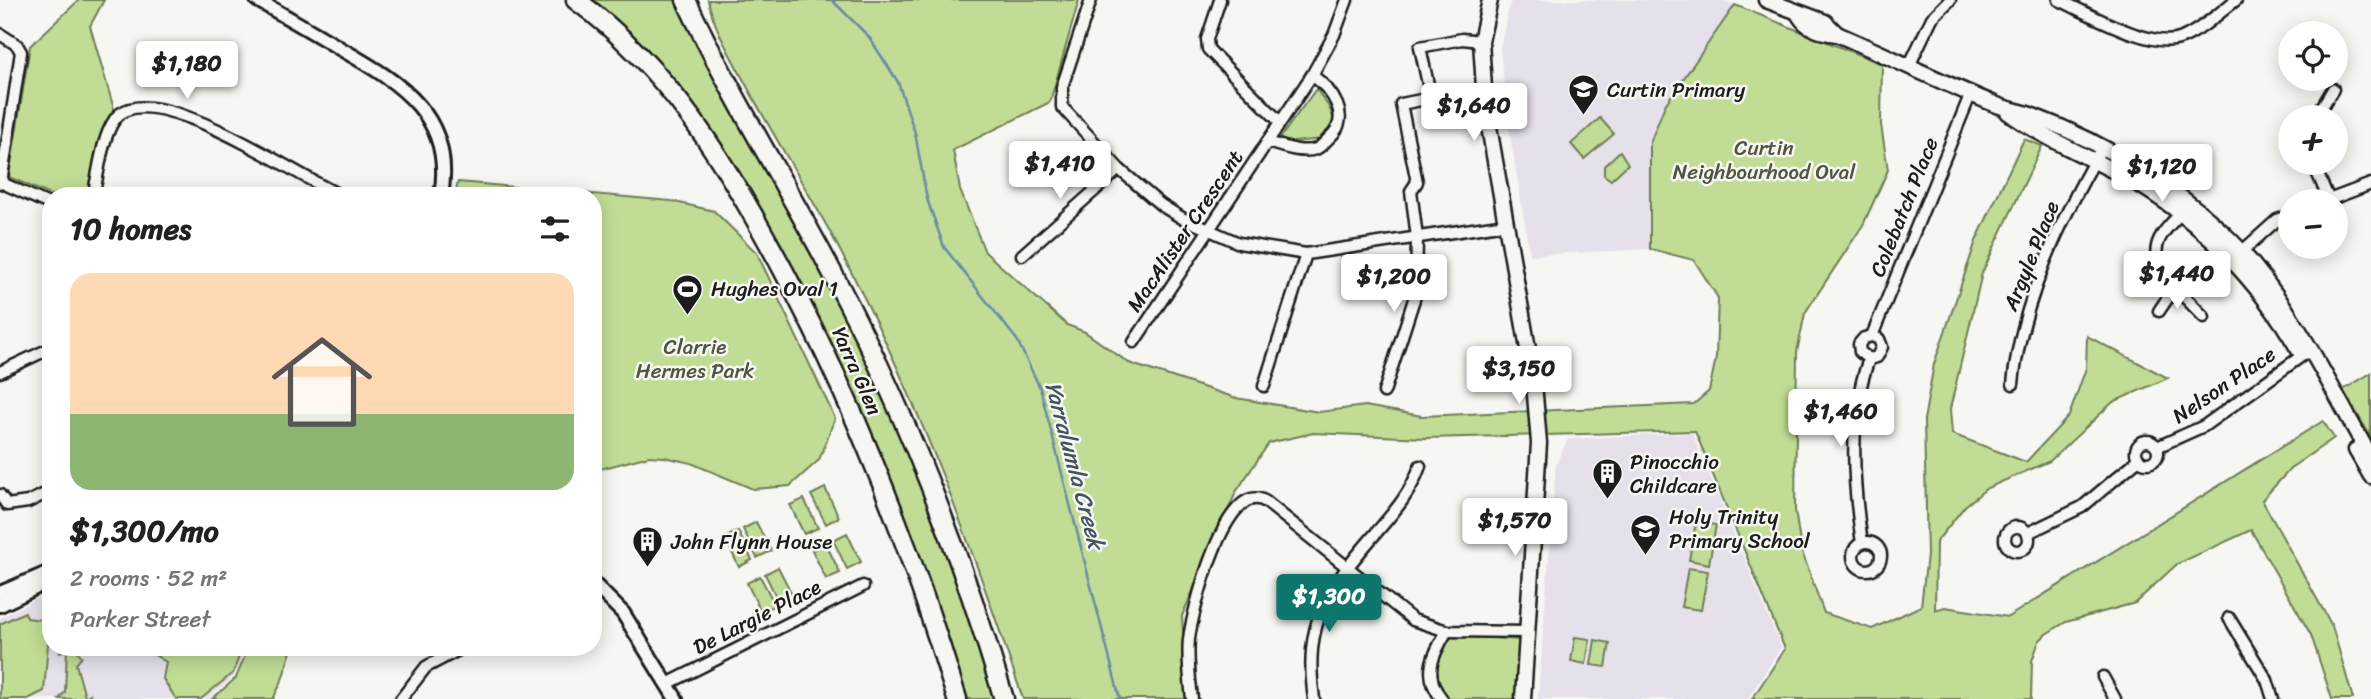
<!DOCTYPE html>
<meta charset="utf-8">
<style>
:root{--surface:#fff;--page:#f2f2f2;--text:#202124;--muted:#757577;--accent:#0f766e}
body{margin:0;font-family:Sriracha,sans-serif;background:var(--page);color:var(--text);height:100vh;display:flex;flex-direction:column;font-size:26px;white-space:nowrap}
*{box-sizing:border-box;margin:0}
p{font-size:23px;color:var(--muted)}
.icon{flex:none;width:38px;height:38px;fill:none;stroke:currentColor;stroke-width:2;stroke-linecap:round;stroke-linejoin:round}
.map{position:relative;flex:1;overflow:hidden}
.panel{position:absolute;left:42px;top:187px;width:560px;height:469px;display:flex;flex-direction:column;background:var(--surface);border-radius:28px;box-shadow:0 4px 18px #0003}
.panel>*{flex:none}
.fabs{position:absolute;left:2278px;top:21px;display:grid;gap:14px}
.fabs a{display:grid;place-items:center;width:70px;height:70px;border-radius:50%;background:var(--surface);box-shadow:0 4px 18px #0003;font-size:35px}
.price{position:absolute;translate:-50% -60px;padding:0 16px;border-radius:7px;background:#fff;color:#222;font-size:23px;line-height:46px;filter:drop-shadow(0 2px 4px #0008)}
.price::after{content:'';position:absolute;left:50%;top:42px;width:21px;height:16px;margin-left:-10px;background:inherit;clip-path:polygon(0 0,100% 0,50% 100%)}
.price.current{background:var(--accent);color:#fff}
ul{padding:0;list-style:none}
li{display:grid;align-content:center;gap:14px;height:371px;padding:0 28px}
li span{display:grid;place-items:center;height:217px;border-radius:21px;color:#555}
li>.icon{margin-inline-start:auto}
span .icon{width:126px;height:126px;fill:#fffc;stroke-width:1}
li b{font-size:30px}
h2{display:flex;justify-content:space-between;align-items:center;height:84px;padding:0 28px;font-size:30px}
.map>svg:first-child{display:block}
.built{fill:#e6e0eb}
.green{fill:#c1dd95;stroke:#6e7c58;stroke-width:2}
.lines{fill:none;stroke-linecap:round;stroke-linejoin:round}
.stream{stroke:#6b8aa4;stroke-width:2.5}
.minor-casing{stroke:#1c1c1c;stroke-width:15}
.tertiary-casing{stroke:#1c1c1c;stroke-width:18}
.secondary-casing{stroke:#1c1c1c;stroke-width:19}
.motorway-casing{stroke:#1c1c1c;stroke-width:23}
.minor{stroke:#f6f6f2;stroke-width:10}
.tertiary{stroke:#f6f6f2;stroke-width:12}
.secondary{stroke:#f6f6f2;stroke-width:14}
.motorway{stroke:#f6f6f2;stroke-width:18}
.labels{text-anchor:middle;stroke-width:5;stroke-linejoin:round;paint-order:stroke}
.poi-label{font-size:21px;fill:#1c1c1c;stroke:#f6f6f2;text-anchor:start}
.park-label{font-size:21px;fill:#4e5640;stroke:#f6f6f2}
.street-label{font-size:21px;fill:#1c1c1c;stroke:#f6f6f2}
.water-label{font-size:23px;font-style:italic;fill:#445360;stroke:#f6f6f2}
</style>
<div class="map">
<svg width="2371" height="699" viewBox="0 0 2371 699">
<rect width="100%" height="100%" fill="#f6f6f2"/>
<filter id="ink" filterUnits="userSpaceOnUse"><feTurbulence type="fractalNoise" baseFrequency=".0143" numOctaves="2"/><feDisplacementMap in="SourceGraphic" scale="14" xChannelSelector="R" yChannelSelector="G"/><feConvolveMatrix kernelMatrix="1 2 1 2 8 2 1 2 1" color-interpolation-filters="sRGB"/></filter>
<g filter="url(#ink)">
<g class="built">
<path d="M1511,0H1723L1735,5L1665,105L1650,143V249L1530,255L1509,129L1500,48Z"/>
<path d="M1692,433L1781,647L1748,699H1538L1556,464L1568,439Z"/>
<path d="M51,591V648H246L235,675L208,699H0V618Z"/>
</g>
<g class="green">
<path d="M79,0H104L90,26L114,109L89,196H53L9,177L30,46Z"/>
<path d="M586,0H680L841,298L942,529L995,699H965L944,631L747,193Z"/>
<path d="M708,0H1079L1050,102L953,150L960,190L985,252L1067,325L1085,332L1129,363L1236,398L1319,412L1365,406L1422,416L1694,404L1709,391L1716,358L1718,298L1694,260L1650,249V143L1665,105L1735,5L1882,64L1881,125L1888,170L1863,225L1805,313L1797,352L1795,510L1801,549L1824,613L1872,629L1921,606L1927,555L1924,420L1934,364L1976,241L2024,139L2042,146L1982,273L1950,409L1952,434L2026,462L2069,416L2086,368L2087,336L2168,378L2113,402L2050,461L1987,488L1965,506L1936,542L1935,610L1945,607L2008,617L2323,421L2334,438L2292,467L2262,500L2332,626L2353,699H2332L2311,635L2251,530L2177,564L2135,603L2066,622L2046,634L2039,641L2032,661L2031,699H1752L1785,649L1695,431L1425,438L1313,433L1269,443L1236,492L1182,616L1187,699H1023C973,550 919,401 846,262C814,199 775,140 742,77C729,52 714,28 708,0Z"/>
<path d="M1316,89L1329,107L1336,124L1323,139L1283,143L1280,138Z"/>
<path d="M1600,118L1614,134L1584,159L1571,144Z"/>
<path d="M1620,151L1628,164L1611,180L1604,175V166Z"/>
<path d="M458,182L671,201L714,211L757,253L835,418L819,460L790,486L753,489L691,463L664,457L649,456L593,471V196H455Z"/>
<path d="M2371,373V437L2343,390Z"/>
<path d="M825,488L839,517L826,524L811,495Z"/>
<path d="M804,499L818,528L804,534L790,505Z"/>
<path d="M756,522L771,551L757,558L743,529Z"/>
<path d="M1696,522L1716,525L1709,564L1689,560Z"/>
<path d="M738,531L752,560L739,567L725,538Z"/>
<path d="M847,533L861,562L847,569L833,540Z"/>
<path d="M826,544L840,573L826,579L812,550Z"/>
<path d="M778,567L793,596L779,603L765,574Z"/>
<path d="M1688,568L1708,571L1701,610L1681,607Z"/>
<path d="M760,576L775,605L761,612L747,583Z"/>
<path d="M25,612L27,618L50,621L44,691L28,699H0V624Z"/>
<path d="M1444,634L1520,640L1518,699H1446C1429,672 1435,663 1444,634Z"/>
<path d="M1575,637L1590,639L1586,664L1571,661Z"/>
<path d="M1595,640L1610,643L1606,667L1591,665Z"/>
<path d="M61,648H75L82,657L76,664L85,697L90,694L89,699H59L65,692L67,649L60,652Z"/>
<path d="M156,648H242L233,673L201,699H176L163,679L166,662L148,651Z"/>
<path d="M248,648H292L281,683L273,699H212L236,678Z"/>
</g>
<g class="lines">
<path class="stream" d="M832,0L869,37L898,82L915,133L927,199L944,247L1017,340L1040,388L1120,699"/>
<defs>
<g id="minor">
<path d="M1091,0L1062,87V107L1119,169L1161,205L1182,218L1239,243L1306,254L1506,224"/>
<path d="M1220,0L1207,39L1208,49L1280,122"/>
<path d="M2059,0C2088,13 2153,51 2182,38C2201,30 2219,13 2236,0"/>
<path d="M0,34L17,45L21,52L1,183"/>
<path d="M1909,66L1932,18L1950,0"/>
<path d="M2316,117L2333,89"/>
<path d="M1267,142C1282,146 1301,154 1316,149C1321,147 1326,141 1329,138C1353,118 1332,90 1312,75"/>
<path d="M2313,163L2329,200"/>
<path d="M0,182L51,205"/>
<path d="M93,196C99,173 101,139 115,119C149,72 302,180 342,196"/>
<path d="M2326,201L2371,184"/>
<path d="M1022,255L1119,169"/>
<path d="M2238,255L2277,220L2291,215"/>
<path d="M2172,284L2204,317"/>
<path d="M2159,311C2163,304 2172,295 2171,286C2170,280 2163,274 2160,267C2148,242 2168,227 2184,210"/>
<path d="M1872,336L1879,339L1882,347L1877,357L1869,359L1860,352L1859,344L1864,338L1872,336L1971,93"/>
<path d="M1134,342L1312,75L1334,35L1347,0"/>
<path d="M0,372L51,348"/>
<path d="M2013,384C2021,302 2061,219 2101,149"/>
<path d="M1264,386L1306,254"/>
<path d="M1384,392L1416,293L1417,237L1411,191L1417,182L1401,104L1431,98L1420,47L1462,39L1481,41"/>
<circle cx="2147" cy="452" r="11"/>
<path d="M2157,447L2204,426L2310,350"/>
<path d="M0,495L7,505L28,502L51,491"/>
<circle cx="2017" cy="539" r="12"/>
<path d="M2028,533L2082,507L2139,459"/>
<circle cx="1867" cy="556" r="14"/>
<path d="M1862,543C1853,484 1848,415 1869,359"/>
<path d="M2229,618L2267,680L2273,699"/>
<path d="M2103,677L2115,699"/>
<path d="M669,683L863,586"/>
<path d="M401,699L426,667L462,648"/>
<path d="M1192,699C1190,680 1187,658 1189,639C1192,613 1226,475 1266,502L1413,620L1447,631L1528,632"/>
<path d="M1314,699C1303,621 1327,590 1376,533C1394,512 1411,493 1420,466"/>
<path d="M1442,699C1422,675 1433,654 1447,631"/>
</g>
<g id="tertiary">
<path d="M257,0C285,16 313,32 341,49C401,83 455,117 441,196"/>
<path d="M593,583L623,613L676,699"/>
<path d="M0,593L50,572"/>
<path d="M0,605L35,588L51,576"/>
</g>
<g id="secondary">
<path d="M1490,0L1481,41L1485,104L1534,383L1539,443L1523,699"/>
<path d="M1766,0L1825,22L1837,34"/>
<path d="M1799,15C1807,29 1821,32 1837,34C1890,57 1943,83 1997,105C2009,110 2021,111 2033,116C2107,143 2187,193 2241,251C2295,311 2331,388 2371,458"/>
<path d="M2008,112C2046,140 2090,157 2131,180C2200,219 2259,281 2299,350"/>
<path d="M2356,450L2371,476"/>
</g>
<g id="motorway">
<path d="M576,0C670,69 727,165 781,266C855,404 912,550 957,699"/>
<path d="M686,0C730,95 786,184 834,276C905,410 961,554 1004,699"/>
</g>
</defs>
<use href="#minor" class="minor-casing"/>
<use href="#tertiary" class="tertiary-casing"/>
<use href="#secondary" class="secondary-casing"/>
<use href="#motorway" class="motorway-casing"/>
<use href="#minor" class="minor"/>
<use href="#tertiary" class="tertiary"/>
<use href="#secondary" class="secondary"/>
<use href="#motorway" class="motorway"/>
</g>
</g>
<defs>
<symbol id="school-pin" viewBox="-11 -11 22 30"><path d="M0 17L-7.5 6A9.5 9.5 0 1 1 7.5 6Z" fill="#1c1c1c" stroke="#f6f6f2"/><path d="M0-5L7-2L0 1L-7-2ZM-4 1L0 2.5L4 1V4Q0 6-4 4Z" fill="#fff"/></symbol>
<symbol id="stadium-pin" viewBox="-11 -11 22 30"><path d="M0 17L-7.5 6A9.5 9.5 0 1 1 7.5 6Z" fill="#1c1c1c" stroke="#f6f6f2"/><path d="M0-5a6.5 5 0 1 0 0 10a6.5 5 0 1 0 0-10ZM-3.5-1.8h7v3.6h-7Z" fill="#fff"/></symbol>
<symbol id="building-pin" viewBox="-11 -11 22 30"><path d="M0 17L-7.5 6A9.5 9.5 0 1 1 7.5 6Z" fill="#1c1c1c" stroke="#f6f6f2"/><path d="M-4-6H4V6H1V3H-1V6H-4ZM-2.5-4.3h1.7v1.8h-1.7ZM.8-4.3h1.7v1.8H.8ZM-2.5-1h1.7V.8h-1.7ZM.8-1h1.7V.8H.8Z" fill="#fff"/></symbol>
</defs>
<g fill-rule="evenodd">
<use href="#school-pin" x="1566" y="72" width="35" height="47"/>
<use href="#stadium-pin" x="670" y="272" width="35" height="47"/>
<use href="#building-pin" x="1590" y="456" width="35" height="47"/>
<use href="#school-pin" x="1628" y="512" width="35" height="47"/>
<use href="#building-pin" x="630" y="524" width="35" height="47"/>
</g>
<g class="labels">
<g class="poi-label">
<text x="1607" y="97">Curtin Primary</text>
<text x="711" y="296">Hughes Oval 1</text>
<text x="1630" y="469">Pinocchio<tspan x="1630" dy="24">Childcare</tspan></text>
<text x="1669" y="524">Holy Trinity<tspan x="1669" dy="24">Primary School</tspan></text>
<text x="671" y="549">John Flynn House</text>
</g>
<g class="park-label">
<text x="1764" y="155">Curtin<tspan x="1764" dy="24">Neighbourhood Oval</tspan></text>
<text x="695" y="354">Clarrie<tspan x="695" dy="24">Hermes Park</tspan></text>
</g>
<g class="street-label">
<text transform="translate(1904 207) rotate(-68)" y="7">Colebatch Place</text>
<text transform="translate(1185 231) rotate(-56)" y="7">MacAlister Crescent</text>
<text transform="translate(2031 256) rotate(-68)" y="7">Argyle Place</text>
<text transform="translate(857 371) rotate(66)" y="7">Yarra Glen</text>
<text transform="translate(2224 385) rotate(-34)" y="7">Nelson Place</text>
<text transform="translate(757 617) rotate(-27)" y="7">De Largie Place</text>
</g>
<g class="water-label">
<text transform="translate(1075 465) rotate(75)" y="8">Yarralumla Creek</text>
</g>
</g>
</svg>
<div class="fabs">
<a><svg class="icon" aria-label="locate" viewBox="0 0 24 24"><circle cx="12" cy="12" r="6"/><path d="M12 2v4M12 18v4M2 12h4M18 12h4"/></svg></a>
<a>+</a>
<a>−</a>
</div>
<b class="price" style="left:187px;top:101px">$1,180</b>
<b class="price" style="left:1474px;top:143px">$1,640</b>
<b class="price" style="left:1060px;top:201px">$1,410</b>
<b class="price" style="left:2162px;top:204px">$1,120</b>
<b class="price" style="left:2177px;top:311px">$1,440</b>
<b class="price" style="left:1394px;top:314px">$1,200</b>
<b class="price" style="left:1519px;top:406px">$3,150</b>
<b class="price" style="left:1841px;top:449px">$1,460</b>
<b class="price" style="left:1515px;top:558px">$1,570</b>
<b class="price current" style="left:1329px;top:634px">$1,300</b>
<section class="panel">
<h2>10 homes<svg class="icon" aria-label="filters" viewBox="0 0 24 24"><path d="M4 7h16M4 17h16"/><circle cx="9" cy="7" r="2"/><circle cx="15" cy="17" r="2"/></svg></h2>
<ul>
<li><span style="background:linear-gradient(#ffd9b3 65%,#8fb573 0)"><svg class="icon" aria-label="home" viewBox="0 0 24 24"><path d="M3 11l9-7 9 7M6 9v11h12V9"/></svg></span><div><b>$1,300/mo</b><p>2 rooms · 52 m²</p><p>Parker Street</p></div></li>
</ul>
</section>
</div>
